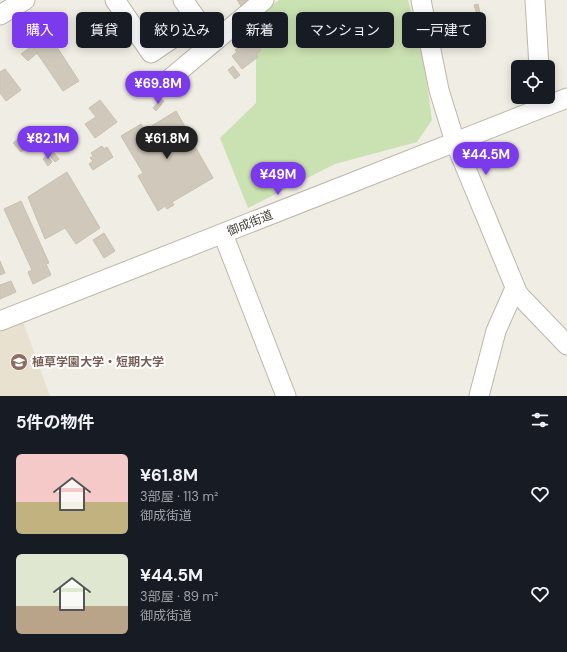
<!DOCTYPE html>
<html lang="ja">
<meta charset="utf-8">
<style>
:root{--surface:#171b24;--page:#242831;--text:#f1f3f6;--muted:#9ea1a6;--accent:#7c3aed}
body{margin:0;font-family:"DM Sans","Noto Sans JP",sans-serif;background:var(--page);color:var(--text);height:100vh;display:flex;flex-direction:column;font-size:15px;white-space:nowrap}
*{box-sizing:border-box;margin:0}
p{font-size:13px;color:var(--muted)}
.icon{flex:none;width:22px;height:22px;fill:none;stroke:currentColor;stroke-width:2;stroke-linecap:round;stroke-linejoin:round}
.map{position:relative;height:396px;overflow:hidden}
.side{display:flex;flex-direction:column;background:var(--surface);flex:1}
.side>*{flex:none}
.banner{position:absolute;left:12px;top:12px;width:543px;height:36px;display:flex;gap:8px}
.buttons{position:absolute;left:511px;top:60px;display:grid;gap:8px}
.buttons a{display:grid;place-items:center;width:44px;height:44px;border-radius:6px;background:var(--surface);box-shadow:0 2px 10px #0003;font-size:20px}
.price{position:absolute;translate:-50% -34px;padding:0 9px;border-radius:14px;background:var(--accent);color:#fff;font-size:13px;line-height:26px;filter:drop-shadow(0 1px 2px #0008)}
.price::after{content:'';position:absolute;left:50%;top:24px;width:12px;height:9px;margin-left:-6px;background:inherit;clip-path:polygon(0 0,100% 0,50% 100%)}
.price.on{background:#222;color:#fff}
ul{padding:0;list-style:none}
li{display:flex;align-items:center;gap:12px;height:100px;padding:0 16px}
li span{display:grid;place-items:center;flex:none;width:112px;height:80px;border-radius:6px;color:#555}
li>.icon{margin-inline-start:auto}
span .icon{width:48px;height:48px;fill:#fffc;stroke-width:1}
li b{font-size:17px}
h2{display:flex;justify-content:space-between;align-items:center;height:48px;padding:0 16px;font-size:17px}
.tag{padding:0 14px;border-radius:6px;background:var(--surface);box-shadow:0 2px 10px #0003;font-size:14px;line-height:36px}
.tag.on{background:var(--accent);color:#fff}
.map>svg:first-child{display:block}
.education{fill:#e8e1cf}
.green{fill:#cae1b1}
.building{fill:#d0c8bb;stroke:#cac0af}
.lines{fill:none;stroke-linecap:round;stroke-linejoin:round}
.minor-casing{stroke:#bdb7ab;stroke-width:21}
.minor{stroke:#fff;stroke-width:19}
.labels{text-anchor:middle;stroke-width:4;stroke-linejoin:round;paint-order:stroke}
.street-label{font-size:12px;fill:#413d35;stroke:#fff}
.education-label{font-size:12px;font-weight:bold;fill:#785e54;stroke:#fff;text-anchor:start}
</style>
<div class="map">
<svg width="567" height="396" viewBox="0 0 567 396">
<rect width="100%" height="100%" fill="#f0ede4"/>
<path class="education" d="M22,319L50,396H0V327Z"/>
<path class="green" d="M279,0H408L423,55L432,120L417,142L335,164L248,208L220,138L256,103V16Z"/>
<g class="building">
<path d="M237,0H247L248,1L241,6Z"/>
<path d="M478,4L480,13L477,14L474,5Z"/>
<rect x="436" y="22" width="11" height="4"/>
<path d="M51,38L79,81L63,91L37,53L28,61L21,54L32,46L34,49Z"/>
<path d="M253,40L261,50L256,54L258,57L242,69L232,56L237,52L235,50L241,46L243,47Z"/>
<path d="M233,66L240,75L235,79L228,70Z"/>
<path d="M5,69L21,90L6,101L0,93V72Z"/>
<path d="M161,99L164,101L156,111L153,108Z"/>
<path d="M100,100L117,122L95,138L85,124L96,117L89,108Z"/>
<path d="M176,111L194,142L193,143L213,178L172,202L174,205L167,209L165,206L158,211L138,176L143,173L121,136L141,124L145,130Z"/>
<path d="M35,129L59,159L55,162L31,133Z"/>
<path d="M29,131L36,141L21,152L13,143Z"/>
<path d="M102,146L104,149L107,147L113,157L93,170L89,164L93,161L90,158L93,156L91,153Z"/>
<path d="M47,155L52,162L48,166L43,159Z"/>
<path d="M67,172L100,228L76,244L65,228L45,239L28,197Z"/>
<path d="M21,201L49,263L46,264L51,275L33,284L28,272L32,270L4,209Z"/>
<path d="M104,233L115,251L104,258L93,240Z"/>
<path d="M0,261L5,273L0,275Z"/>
<path d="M11,281L16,292L0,299V285Z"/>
</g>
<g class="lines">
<defs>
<g id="minor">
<path d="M115,0L151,53L198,21L183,0"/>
<path d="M421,0L439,90L455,142L518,294L567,345"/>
<path d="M535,0L539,67"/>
<path d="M0,15L25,0"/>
<path d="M160,87L264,0"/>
<path d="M223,234L286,396"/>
<path d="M0,321L567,98"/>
<path d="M479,396L496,331L515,288"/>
</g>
</defs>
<use href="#minor" class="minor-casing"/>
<use href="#minor" class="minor"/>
</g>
<defs>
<symbol id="school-disc" viewBox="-11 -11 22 22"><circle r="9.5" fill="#8d6e63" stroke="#fff"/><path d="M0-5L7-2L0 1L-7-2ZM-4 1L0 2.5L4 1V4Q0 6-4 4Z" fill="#fff"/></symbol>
</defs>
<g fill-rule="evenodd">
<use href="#school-disc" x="9" y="352" width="20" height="20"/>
</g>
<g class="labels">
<g class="street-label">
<text transform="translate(250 223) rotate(-22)" y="4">御成街道</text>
</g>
<g class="education-label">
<text x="32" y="366">植草学園大学・短期大学</text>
</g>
</g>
</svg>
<div class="buttons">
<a><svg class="icon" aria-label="locate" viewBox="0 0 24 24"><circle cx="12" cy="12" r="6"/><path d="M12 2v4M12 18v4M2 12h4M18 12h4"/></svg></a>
</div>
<b class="price" style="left:158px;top:105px">¥69.8M</b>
<b class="price" style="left:48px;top:160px">¥82.1M</b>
<b class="price on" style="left:167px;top:160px">¥61.8M</b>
<b class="price" style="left:486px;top:176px">¥44.5M</b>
<b class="price" style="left:278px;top:196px">¥49M</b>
<div class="banner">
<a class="tag on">購入</a>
<a class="tag">賃貸</a>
<a class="tag">絞り込み</a>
<a class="tag">新着</a>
<a class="tag">マンション</a>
<a class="tag">一戸建て</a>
</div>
</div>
<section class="side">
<h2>5件の物件<svg class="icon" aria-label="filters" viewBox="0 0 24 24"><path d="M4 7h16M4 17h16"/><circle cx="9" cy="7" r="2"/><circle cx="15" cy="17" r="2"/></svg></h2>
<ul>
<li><span style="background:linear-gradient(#f6c9c9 60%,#c2b280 0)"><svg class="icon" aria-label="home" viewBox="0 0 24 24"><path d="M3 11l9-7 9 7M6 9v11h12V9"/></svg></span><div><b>¥61.8M</b><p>3部屋 · 113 m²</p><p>御成街道</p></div><svg class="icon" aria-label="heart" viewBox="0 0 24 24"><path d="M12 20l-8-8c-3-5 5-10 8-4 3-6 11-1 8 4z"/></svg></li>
<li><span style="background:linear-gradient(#dfe7d0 65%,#b9a48a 0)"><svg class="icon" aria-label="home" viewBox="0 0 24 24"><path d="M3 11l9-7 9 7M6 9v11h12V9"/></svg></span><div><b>¥44.5M</b><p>3部屋 · 89 m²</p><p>御成街道</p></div><svg class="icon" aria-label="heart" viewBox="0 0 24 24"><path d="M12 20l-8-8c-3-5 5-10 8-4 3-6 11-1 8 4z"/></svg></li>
</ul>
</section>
